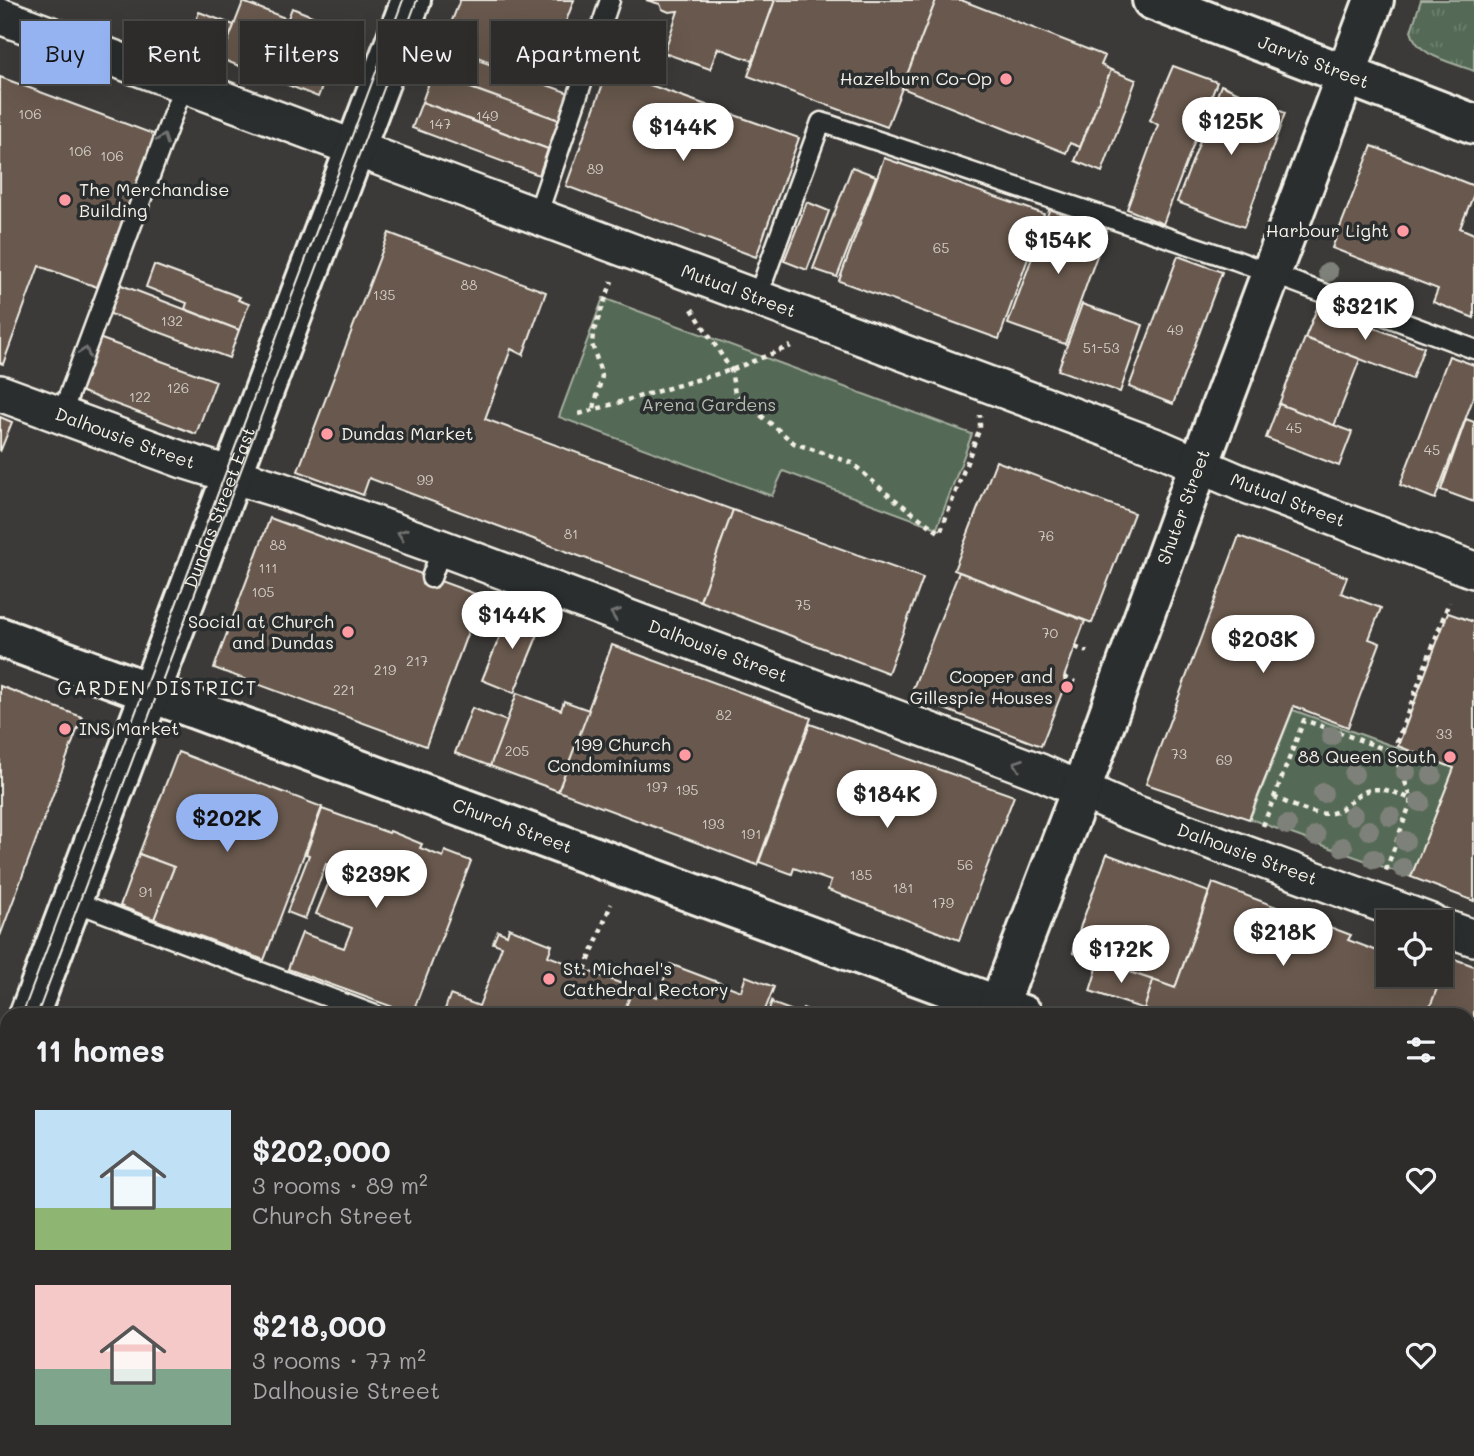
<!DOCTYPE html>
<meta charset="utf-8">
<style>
:root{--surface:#2d2c2a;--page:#393836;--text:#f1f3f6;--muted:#a7a7a8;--line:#484847;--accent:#95b2f1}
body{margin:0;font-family:Mali,sans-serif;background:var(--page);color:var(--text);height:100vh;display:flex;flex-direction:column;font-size:26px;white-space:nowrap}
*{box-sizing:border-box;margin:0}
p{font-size:23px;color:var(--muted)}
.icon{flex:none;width:38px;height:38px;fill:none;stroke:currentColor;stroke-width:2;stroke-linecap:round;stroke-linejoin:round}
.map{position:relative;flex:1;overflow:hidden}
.drawer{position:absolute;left:0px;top:1008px;width:1475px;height:448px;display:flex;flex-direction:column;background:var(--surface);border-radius:21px 21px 0 0;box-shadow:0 7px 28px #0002,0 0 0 2px var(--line)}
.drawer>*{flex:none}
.banner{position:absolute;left:21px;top:21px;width:700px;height:63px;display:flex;gap:14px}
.controls{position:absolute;left:1376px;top:910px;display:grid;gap:14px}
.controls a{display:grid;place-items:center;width:77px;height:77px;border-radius:0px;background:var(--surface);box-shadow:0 7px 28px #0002,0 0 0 2px var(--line);font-size:35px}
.price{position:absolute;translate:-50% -60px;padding:0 16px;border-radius:24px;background:#fff;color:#222;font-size:23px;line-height:46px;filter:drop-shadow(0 2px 4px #0008)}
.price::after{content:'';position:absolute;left:50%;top:42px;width:21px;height:16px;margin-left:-10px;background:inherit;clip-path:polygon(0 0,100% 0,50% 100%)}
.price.current{background:var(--accent);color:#111}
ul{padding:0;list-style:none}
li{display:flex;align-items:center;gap:21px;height:175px;padding:0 35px}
li span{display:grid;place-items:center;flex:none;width:196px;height:140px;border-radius:0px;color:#555}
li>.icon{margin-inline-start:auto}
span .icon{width:84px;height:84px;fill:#fffc;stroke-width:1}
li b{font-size:30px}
h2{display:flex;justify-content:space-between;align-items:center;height:84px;padding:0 35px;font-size:30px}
.pill{padding:0 24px;border-radius:0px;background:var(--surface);box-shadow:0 7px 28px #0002,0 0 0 2px var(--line);font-size:24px;line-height:63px}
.pill.current{background:var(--accent);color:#111}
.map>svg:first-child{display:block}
.built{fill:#4c4642}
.grass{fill:url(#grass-tufts);stroke:#a4ae9f;stroke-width:2}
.park{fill:#546a56;stroke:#a4ae9f;stroke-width:2}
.building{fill:#67584e;stroke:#f4f1e8;stroke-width:2}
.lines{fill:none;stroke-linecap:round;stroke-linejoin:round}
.lane-casing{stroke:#f4f1e8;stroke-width:23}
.street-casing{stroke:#f4f1e8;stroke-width:40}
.secondary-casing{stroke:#f4f1e8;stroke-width:44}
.path{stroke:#f4f1e8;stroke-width:4.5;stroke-dasharray:5 5;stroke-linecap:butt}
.lane{stroke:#2a2d2e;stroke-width:18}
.street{stroke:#2a2d2e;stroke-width:35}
.secondary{stroke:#2a2d2e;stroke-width:38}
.tram{stroke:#f4f1e8;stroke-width:2}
.tree{fill:#7e8179}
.oneway{stroke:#71726f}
.poi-dot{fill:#ff9aa2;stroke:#2a2d2e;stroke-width:2.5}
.labels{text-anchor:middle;stroke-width:7;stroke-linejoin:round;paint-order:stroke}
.number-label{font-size:14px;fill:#d1cbc2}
.street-label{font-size:18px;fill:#f4f1e8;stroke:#2a2d2e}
.poi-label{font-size:18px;fill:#f4f1e8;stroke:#2a2d2e;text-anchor:end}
.park-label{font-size:18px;fill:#b4bbae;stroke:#2a2d2e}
.neighbourhood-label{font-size:19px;letter-spacing:2px;fill:#f4f1e8;stroke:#2a2d2e}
</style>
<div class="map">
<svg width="1474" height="1456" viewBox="0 0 1474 1456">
<defs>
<pattern id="grass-tufts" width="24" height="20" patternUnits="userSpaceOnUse" patternTransform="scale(1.75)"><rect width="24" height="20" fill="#546a56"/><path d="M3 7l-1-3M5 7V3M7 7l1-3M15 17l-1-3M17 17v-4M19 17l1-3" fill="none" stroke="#6d806e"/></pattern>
</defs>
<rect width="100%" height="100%" fill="#3c3a38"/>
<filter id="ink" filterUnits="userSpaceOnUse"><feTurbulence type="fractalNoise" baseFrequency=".0143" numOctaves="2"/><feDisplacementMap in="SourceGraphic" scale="14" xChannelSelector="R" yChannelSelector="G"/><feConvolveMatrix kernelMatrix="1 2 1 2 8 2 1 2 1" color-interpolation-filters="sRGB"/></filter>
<g filter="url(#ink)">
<path class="built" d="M419,1449H649L646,1456H417Z"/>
<g class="grass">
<path d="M1421,0H1474V71C1452,62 1417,57 1411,31Z"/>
<path d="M1474,1266V1321L1468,1316V1281Z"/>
</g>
<g class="park">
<path d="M603,298L972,434L937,528L783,471L772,496L559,417Z"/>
<path d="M1293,710L1454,768L1411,877L1250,819Z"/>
</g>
<g class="building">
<path d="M460,0H574L543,82L443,44Z"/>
<path d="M646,0H775L753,61L718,48L710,69L664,53L678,11L669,12L662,9L660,4Z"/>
<path d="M775,0H936L887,127L748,76Z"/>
<path d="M936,0H961L1105,56L1101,65L1111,70L1080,147L1070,143L1066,153L902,88Z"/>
<path d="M243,2L288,19L265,76L221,59Z"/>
<path d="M292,8L345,29L318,97L265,76Z"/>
<path d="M199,12L234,25L221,59L187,46Z"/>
<path d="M442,47L569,93L559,120L432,74Z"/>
<path d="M1173,66L1217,82L1163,224L1127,209L1158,125L1150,120Z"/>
<path d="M608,70L799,138L756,257L566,186Z"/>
<path d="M1111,70L1136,80L1102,172L1075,161Z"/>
<path d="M432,74L559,120L548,149L422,102Z"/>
<path d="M0,77L156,135L97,287L39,266L3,364L0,363Z"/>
<path d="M1221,85L1285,113L1244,227L1177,202Z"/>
<path d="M422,102L548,149L539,175L412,128Z"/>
<path d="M1372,146L1474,186V194L1460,228L1474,234V318L1433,302L1438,289L1332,248Z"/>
<path d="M884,158L1044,214L999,339L839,281Z"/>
<path d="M852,167L876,176L837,277L813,269Z"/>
<path d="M807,202L829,211L807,270L784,261Z"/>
<path d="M1050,208L1107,228L1065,344L1008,324Z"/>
<path d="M389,233L546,292L523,355L511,349L485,419L733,510L700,601L369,478L363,495L298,471Z"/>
<path d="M1178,256L1222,272L1173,404L1129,387Z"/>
<path d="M154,265L240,297L238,300L249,304L239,330L185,309L187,303L146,287Z"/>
<path d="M116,283L239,330L229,358L105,312Z"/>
<path d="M1082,304L1143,325L1120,392L1058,370Z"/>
<path d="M1318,306L1424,347L1412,379L1305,338Z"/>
<path d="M96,337L216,381L196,434L77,390Z"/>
<path d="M1305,338L1360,359L1334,426L1279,404Z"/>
<path d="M1449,356L1474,365V396L1435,499L1400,485Z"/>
<path d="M1279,404L1352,432L1339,466L1266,438Z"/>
<path d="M0,417L12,422L0,452Z"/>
<path d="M1466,419L1474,422V502L1441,490Z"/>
<path d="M996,461L1134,513L1092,623L954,570Z"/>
<path d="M733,510L923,578L888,673L700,601Z"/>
<path d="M270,518L481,596L426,746L214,668Z"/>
<path d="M1239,536L1347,577L1341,593L1381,608L1369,639L1380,643L1348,727L1294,706L1249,819L1146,784Z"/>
<path d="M959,572L1085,621L1064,677L1065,685L1061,695L1041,746L910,696Z"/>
<path d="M511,609L543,622L514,693L482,680Z"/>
<path d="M1448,613L1474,622V901L1411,877L1454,768L1398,746Z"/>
<path d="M612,645L811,718L757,865L558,791Z"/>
<path d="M0,686L82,717L0,936Z"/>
<path d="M517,693L561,710L564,701L589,710L558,791L490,766Z"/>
<path d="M472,708L507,721L490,766L455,753Z"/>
<path d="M810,724L1014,796L959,940L828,890L831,881L794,868L792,874L759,862Z"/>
<path d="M178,752L322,807L264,960L154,919L174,867L139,854Z"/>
<path d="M322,809L389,833L390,831L422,844L420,848L443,857L445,851L471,861L412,1014L288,969L302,933L344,948L352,928L316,914L335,867L326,864L305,919L287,912L309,855L306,854Z"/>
<path d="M139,854L174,867L154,919L120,906Z"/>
<path d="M1107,854L1209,892L1175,988L1073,953L1081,925Z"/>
<path d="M1213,883L1351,935L1348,940L1388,955V975H1442L1427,1015H1160L1144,1009L1153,980L1175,988Z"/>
<path d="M509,928L552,945L548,956L633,988L623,1015H443L450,995L479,1006L502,946L493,943L498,931L507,935Z"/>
<path d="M1449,957L1474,966V1034L1468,1032V1015H1427Z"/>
<path d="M1099,962L1153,980L1144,1009L1090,991Z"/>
<path d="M670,964L741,991L746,976L774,987L763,1015H623L633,988L657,997Z"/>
<path d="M772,1001L774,1004L801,1014L803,1008L821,1015H767Z"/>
<path d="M1468,1032L1474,1034V1097L1468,1114Z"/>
<path d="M1474,1097V1133L1468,1131V1114Z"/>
<path d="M7,1210V1292L0,1289V1227Z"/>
<path d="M0,1298L7,1300V1346L0,1343Z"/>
<path d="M0,1372L7,1374L8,1449L5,1456H0Z"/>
<path d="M1468,1403L1474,1408V1445L1468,1443Z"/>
<path d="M8,1449H46L43,1456H5Z"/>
<path d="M46,1449H70L67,1456H43Z"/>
<path d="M335,1449H412L410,1456H333Z"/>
<path d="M502,1449H526L523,1456Z"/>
<path d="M555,1449H642L639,1456H570Z"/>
<path d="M696,1449H750L770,1456H694Z"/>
<path d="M1386,1449H1418L1416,1456H1387L1389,1450Z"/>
</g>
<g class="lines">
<defs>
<g id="lane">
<path d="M537,216L610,0"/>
<path d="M757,298L821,122L1235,260L1474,349"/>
<path d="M61,416L184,84"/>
<path d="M431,578L442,548"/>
<path d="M73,901L375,1015"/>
<path d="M0,1358L7,1360"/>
<path d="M244,1449L263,1456"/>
<path d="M108,1456L111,1449"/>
<path d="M198,1456L201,1449"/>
</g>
<g id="street">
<path id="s1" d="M0,16L1162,449L1241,483L1474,570"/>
<path id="s2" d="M0,393L183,460L280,490L442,548L1040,772L1126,810L1431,922"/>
<path d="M1440,926L1474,938"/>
<path d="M0,1121L7,1123"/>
<path d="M895,1449L913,1456"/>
</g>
<g id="secondary">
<path id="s3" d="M1152,0L1474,124"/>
<path id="s4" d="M0,637L1023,1015"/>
<path id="s5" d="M29,1015L411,0"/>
<path id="s6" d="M995,1015L1081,790L1199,465L1374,0"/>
<path d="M0,1092L7,1074"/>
<path d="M1468,1179L1474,1181"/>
<path d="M824,1456L827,1449"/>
</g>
</defs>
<use href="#lane" class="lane-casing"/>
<use href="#street" class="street-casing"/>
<use href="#secondary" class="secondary-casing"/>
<g class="path">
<path d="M692,309L731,370L735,394L794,443L852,463L886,493L940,533L980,428V415"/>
<path d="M594,408L602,376L592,344L593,333L612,281"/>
<path d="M579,414L731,370L791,346"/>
<path d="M1075,647L1087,652"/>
<path d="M1064,677L1075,682"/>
<path d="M1393,752L1449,602"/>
<path d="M1274,797C1291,804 1313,817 1332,813C1341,811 1348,803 1355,798C1373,782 1392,791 1411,799"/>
<path d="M1263,826L1304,720L1393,752L1412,799L1385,873"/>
<path d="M585,970L611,904"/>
<path d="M1468,1257L1474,1241"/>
<path d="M1468,1334L1474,1342"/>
<path d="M1468,1424L1474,1426"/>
</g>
<use href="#lane" class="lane"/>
<use href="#street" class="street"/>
<use href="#secondary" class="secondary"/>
<g class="tram">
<path d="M22,1015L403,0"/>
<path d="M37,1015L417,0"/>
<path d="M0,1072L7,1053"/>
<path d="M0,1113L7,1095"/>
</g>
</g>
<g class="tree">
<circle cx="1328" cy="272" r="10"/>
<circle cx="1331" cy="736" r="10"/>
<circle cx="1406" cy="772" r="10"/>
<circle cx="1354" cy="774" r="10"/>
<circle cx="1432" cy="775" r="10"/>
<circle cx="1323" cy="793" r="10"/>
<circle cx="1420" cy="802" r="10"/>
<circle cx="1353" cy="815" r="10"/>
<circle cx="1390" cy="816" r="10"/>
<circle cx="1287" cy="825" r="10"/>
<circle cx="1369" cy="830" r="10"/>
<circle cx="1316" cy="836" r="10"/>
<circle cx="1405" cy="841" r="10"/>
<circle cx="1343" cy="847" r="10"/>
<circle cx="1374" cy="859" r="10"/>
<circle cx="1403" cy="868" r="10"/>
</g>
<defs><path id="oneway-chevron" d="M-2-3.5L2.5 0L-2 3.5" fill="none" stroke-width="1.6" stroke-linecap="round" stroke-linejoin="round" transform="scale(1.75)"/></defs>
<g class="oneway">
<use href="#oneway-chevron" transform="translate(163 139) rotate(-70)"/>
<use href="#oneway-chevron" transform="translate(85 352) rotate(-70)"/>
<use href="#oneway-chevron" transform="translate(402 534) rotate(-160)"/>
<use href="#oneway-chevron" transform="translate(615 614) rotate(-159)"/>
<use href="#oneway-chevron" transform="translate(1018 764) rotate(-160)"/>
</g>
</g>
<g class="poi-dot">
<circle cx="1006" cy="79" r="7"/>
<circle cx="65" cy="200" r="7"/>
<circle cx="1403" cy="231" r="7"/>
<circle cx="327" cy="434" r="7"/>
<circle cx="348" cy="632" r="7"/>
<circle cx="1067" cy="687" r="7"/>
<circle cx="65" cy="729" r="7"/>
<circle cx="685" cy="755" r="7"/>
<circle cx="1450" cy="757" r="7"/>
<circle cx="549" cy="979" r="7"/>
</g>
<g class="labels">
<g class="number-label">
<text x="30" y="119">106</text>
<text x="487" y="121">149</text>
<text x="440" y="129">147</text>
<text x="80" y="156">106</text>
<text x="112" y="161">106</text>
<text x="595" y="174">89</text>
<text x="941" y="253">65</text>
<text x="469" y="290">88</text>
<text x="384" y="300">135</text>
<text x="172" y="326">132</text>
<text x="1175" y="335">49</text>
<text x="1101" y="353">51-53</text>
<text x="178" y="393">126</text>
<text x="140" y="402">122</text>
<text x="1294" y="433">45</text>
<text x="1432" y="455">45</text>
<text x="425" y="485">99</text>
<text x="571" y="539">81</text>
<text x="1046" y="541">76</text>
<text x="278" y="550">88</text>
<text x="268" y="573">111</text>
<text x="263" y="597">105</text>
<text x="803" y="610">75</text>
<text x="1050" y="638">70</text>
<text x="417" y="666">217</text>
<text x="385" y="675">219</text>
<text x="344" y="695">221</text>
<text x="724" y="720">82</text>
<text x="1444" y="739">33</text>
<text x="517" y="756">205</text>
<text x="1179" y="759">73</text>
<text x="1224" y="765">69</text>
<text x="657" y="792">197</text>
<text x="687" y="795">195</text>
<text x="713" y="829">193</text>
<text x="751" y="839">191</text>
<text x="965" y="870">56</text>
<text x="861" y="880">185</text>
<text x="903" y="893">181</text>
<text x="146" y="897">91</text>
<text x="943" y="908">179</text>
</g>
<g class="street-label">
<text dy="6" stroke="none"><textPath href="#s3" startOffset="173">Jarvis Street</textPath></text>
<text dy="6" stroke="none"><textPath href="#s1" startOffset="788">Mutual Street</textPath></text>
<text dy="6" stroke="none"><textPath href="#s2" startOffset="133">Dalhousie Street</textPath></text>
<text dy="6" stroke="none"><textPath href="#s1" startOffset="1376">Mutual Street</textPath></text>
<text dy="6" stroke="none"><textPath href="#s6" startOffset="542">Shuter Street</textPath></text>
<text dy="6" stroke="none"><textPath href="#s5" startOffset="542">Dundas Street East</textPath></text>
<text dy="6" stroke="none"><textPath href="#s2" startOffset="763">Dalhousie Street</textPath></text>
<text dy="6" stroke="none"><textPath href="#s4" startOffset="546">Church Street</textPath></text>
<text dy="6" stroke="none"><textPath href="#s2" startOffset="1330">Dalhousie Street</textPath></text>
</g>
<g class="poi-label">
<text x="992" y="85">Hazelburn Co-Op</text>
<text x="79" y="196" text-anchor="start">The Merchandise<tspan x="79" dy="21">Building</tspan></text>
<text x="1389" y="237">Harbour Light</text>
<text x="341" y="440" text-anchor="start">Dundas Market</text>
<text x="334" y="628">Social at Church<tspan x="334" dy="21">and Dundas</tspan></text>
<text x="1053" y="683">Cooper and<tspan x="1053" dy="21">Gillespie Houses</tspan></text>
<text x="79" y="735" text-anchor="start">INS Market</text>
<text x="671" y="751">199 Church<tspan x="671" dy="21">Condominiums</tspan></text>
<text x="1436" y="763">88 Queen South</text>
<text x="563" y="975" text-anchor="start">St. Michael's<tspan x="563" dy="21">Cathedral Rectory</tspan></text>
</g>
<g class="park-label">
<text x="709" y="411">Arena Gardens</text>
</g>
<g class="neighbourhood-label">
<text x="158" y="695">GARDEN DISTRICT</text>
</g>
</g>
</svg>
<div class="controls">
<a><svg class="icon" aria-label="locate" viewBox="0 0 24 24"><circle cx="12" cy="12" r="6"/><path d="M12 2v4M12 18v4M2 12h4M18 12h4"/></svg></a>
</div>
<b class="price" style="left:1231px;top:157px">$125K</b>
<b class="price" style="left:683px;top:163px">$144K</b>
<b class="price" style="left:1058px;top:276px">$154K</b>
<b class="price" style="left:1365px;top:342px">$321K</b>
<b class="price" style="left:512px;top:651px">$144K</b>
<b class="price" style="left:1263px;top:675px">$203K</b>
<b class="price" style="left:887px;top:830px">$184K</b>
<b class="price current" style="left:227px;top:854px">$202K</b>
<b class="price" style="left:376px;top:910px">$239K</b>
<b class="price" style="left:1283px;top:968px">$218K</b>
<b class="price" style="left:1121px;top:985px">$172K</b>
<div class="banner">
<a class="pill current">Buy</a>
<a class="pill">Rent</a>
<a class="pill">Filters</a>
<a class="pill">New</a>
<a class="pill">Apartment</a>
</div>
<section class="drawer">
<h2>11 homes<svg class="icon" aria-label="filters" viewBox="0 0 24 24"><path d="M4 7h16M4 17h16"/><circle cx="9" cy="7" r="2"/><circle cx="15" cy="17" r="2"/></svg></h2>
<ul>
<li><span style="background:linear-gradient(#bfe0f5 70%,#8fb573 0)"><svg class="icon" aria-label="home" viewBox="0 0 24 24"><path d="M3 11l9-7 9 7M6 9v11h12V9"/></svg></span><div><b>$202,000</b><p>3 rooms · 89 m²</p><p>Church Street</p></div><svg class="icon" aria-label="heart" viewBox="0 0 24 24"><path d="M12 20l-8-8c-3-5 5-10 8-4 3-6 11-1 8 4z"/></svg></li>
<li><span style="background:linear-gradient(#f6c9c9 60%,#7fa58c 0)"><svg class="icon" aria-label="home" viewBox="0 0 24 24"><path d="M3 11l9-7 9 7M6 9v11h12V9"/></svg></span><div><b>$218,000</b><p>3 rooms · 77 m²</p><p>Dalhousie Street</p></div><svg class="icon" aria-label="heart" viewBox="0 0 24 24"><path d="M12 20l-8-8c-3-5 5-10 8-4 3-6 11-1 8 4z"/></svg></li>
</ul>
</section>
</div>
